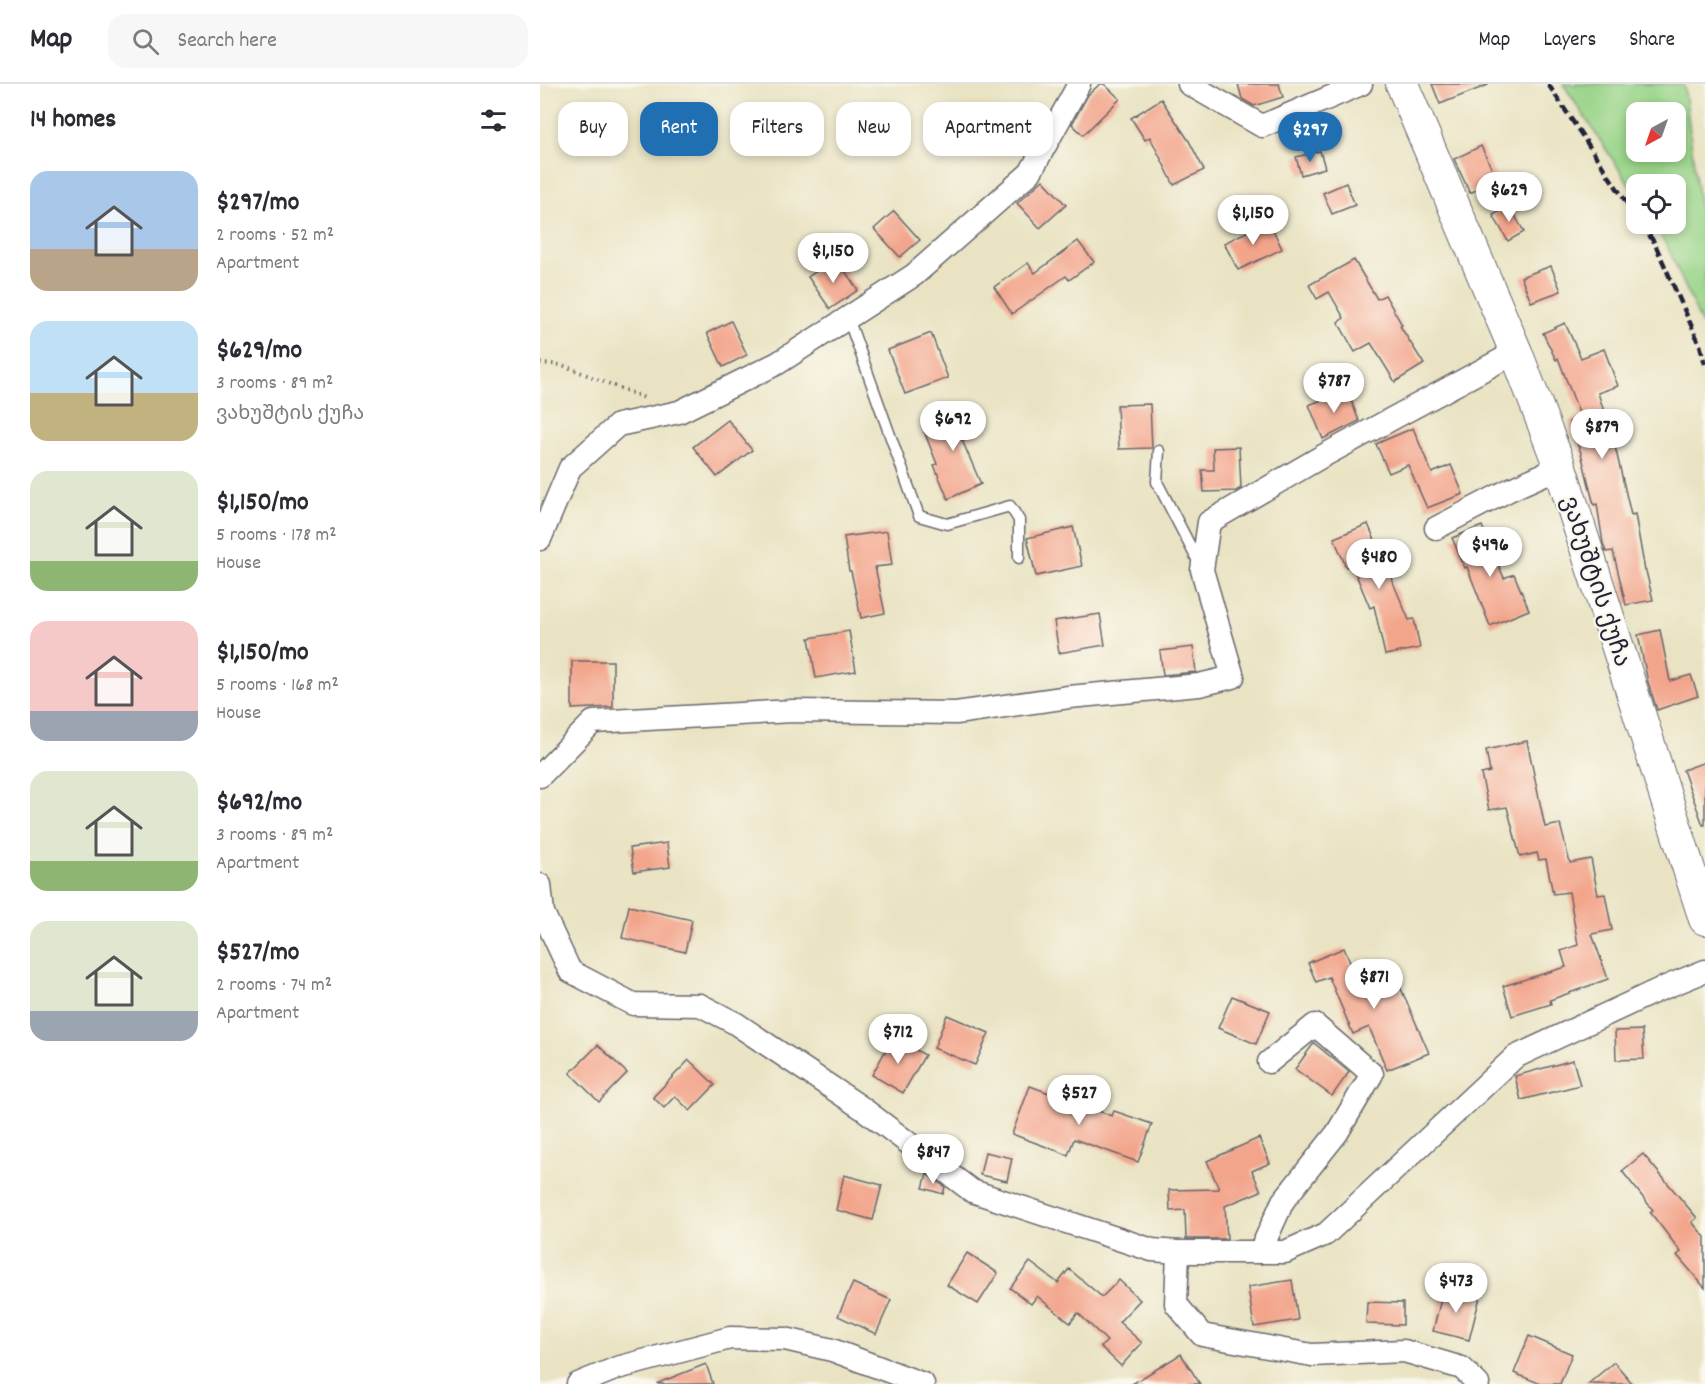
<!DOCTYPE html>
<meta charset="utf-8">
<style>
:root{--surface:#fff;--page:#f7f7f7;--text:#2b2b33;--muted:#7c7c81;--line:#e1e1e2;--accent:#1f6fb2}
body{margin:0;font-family:Dekko,"Noto Sans Georgian",sans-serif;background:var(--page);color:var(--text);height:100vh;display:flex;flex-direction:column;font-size:22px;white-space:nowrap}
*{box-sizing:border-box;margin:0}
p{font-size:20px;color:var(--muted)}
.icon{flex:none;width:33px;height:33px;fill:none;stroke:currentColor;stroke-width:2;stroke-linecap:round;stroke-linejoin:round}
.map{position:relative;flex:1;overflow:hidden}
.side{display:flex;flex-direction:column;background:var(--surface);width:540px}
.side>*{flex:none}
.top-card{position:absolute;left:18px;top:18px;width:570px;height:54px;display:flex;gap:12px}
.needle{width:39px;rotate:220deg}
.controls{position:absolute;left:1086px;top:18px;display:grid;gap:12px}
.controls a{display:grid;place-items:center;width:60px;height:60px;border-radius:12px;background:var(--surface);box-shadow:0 3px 9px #0003;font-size:30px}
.price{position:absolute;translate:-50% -51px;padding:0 14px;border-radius:21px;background:#fff;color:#222;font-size:20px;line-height:39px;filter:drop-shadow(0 2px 3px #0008)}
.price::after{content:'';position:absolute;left:50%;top:36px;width:18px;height:14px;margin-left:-9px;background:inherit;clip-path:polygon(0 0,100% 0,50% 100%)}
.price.current{background:var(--accent);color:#fff}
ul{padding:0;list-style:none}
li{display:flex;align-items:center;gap:18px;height:150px;padding:0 30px}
li span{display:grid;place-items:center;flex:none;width:168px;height:120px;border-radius:18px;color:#555}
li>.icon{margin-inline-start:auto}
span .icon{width:72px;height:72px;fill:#fffc;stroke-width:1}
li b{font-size:26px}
h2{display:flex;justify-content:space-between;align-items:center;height:72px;padding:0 30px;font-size:26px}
.tag{padding:0 21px;border-radius:18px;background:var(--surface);box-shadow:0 3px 9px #0003;font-size:21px;line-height:54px}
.tag.current{background:var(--accent);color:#fff}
header{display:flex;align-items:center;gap:36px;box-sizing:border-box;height:84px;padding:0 30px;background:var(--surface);border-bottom:2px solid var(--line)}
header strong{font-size:28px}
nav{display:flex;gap:33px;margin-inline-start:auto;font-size:21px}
.search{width:420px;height:54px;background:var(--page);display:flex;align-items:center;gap:15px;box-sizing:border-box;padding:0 21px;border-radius:18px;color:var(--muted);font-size:22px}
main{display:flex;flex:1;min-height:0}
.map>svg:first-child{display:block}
.green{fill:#99d489;stroke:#5e7b62;stroke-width:1.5;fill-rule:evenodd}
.building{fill:#f3a58c}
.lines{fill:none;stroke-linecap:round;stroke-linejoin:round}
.lane-casing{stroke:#68666b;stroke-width:13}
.street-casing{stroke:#68666b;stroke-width:25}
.secondary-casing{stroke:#68666b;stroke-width:34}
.path{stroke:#68666b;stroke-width:4;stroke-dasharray:1.5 4.5;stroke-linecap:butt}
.lane{stroke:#fff;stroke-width:10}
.street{stroke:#fff;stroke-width:22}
.secondary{stroke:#fff;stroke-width:32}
.rail{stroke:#22223b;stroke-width:4.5;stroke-dasharray:9 4.5;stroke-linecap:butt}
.labels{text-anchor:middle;stroke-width:4.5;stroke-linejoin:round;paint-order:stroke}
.street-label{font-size:24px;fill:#22223b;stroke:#fbf7ec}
</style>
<header>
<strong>Map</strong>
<div class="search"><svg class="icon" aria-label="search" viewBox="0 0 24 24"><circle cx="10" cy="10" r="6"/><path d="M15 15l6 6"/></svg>Search here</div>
<nav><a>Map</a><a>Layers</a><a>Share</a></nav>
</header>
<main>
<section class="side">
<h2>14 homes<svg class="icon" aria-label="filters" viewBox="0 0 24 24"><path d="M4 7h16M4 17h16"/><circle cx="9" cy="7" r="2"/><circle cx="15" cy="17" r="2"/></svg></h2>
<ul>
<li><span style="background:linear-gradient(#a9c7e8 65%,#b9a48a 0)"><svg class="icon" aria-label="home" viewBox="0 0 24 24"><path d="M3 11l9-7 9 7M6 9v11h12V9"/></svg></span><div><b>$297/mo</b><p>2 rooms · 52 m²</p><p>Apartment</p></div></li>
<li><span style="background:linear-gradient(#bfe0f5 60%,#c2b280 0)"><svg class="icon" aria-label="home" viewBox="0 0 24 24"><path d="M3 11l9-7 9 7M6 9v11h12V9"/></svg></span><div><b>$629/mo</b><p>3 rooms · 89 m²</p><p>ვახუშტის ქუჩა</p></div></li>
<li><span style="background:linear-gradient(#dfe7d0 75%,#8fb573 0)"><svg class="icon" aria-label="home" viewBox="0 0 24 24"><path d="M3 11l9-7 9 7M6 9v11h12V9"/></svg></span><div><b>$1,150/mo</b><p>5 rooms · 178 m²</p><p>House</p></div></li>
<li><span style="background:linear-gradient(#f6c9c9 75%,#9aa5b1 0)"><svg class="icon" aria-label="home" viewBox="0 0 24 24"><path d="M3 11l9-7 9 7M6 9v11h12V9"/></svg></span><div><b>$1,150/mo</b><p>5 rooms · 168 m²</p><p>House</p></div></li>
<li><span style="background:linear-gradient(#dfe7d0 75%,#8fb573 0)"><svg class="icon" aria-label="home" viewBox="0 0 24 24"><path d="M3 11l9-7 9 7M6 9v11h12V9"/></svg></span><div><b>$692/mo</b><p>3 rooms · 89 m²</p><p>Apartment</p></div></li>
<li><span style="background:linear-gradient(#dfe7d0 75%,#9aa5b1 0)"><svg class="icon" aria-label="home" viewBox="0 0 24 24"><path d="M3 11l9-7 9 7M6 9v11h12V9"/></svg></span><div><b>$527/mo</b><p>2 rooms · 74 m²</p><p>Apartment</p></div></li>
</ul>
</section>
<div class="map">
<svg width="1165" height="1300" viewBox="0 0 1165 1300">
<rect width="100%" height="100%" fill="#fbf7ec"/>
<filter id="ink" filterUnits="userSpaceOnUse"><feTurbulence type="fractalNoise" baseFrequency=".0167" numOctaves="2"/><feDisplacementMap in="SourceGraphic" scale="12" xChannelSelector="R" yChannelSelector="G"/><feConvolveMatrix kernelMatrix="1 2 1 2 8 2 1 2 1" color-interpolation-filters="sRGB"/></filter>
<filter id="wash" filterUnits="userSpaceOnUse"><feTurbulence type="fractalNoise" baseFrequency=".008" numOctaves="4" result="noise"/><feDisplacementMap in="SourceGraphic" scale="24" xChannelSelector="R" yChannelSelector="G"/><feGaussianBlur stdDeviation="1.35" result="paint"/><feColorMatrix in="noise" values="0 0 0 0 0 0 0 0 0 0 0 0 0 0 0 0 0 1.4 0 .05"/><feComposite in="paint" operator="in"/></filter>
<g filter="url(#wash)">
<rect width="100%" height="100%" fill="#e9e3c3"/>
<path class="green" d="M1023,0H1144L1165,169V248L1129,166L1114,140H1136V100H1096V111ZM1096,28H1136V68H1096Z"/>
<g id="blocks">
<g class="building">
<path d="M560,0H564L580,15L543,51L532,40L548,11Z"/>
<path d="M698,0H739L743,13L714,22L702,15Z"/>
<path d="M892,0H948V1L900,20Z"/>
<path d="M621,15L649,57L664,86L634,101L610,53L605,56L591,34Z"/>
<path d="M941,62L957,96L930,109L914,75Z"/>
<path d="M780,67L785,84L761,91L756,73Z"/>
<path d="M503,96L526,121L500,144L477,119Z"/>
<path d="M806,99L815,121L792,130L783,109Z"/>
<path d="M970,122L984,148L968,157L953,131Z"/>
<path d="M354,127L380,156L360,173L334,145Z"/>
<path d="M729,137L742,165L698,186L684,159Z"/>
<path d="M538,157L554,178L529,196L526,192L472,230L454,203L488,179L495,189Z"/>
<path d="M296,174L318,206L290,225L268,193Z"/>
<path d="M814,176L837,215L845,211L862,241L860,242L884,280L855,298L831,259L815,268L798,238L804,234L789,208L777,215L769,201Z"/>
<path d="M1011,182L1021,207L991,218L981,193Z"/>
<path d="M191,237L207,271L183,283L167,249Z"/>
<path d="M1025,239L1041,274L1064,265L1078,302L1058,309L1074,358L1091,431L1095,430L1105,487H1106L1113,516L1086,521L1073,467L1066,468L1063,459L1057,420L1054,421L1041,369L1029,338L1041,334L1018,274L1016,276L1003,249Z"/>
<path d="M391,249L408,294L365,310L348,266Z"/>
<path d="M807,306L819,337L783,355L769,321Z"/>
<path d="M610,320L612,364L579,365L577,321Z"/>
<path d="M429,324L439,350L422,356L441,400L408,415L394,381L397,380L382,342Z"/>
<path d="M188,336L212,366L177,393L153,363Z"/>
<path d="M873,344L892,389L911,381L923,410L887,424L868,381L849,389L836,360Z"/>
<path d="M699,363L701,404L696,407L664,408L662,386H674L673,364Z"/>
<path d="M828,440L869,536L874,535L880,564L845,571L834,522L830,524L812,481L806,483L794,454Z"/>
<path d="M942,442L964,494L974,490L989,526L950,542L927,483L925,484L912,454Z"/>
<path d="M533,443L542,482L496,492L487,454Z"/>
<path d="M347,447L352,481L335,483L345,529L321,534L311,487H309L304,453Z"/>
<path d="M560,530L565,561L519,569L514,537Z"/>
<path d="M1120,546L1130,597L1151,591L1158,612L1117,626L1108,598L1098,551Z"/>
<path d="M309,547L316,587L276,594L269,554Z"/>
<path d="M653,563L656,588L623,591L620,567Z"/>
<path d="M32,577H73V623L32,625Z"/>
<path d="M987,657L1005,743L1020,740L1030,779L1051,775L1058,811L1065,810L1072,846L1052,850L1068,895L1010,916L1011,920L972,932L963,902L1026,883L1021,867L1038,861L1029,808L1013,810L1006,775L999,776L997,769L980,773L967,723L949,726L941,690L950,688L946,666Z"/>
<path d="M1165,678V741H1163L1143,686Z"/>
<path d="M127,759L130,783L94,788L90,764Z"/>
<path d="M89,822L152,836L145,868L82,854Z"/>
<path d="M804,864L821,905L855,891L889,969L847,986L829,943L813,950L789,893L776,898L768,879Z"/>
<path d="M692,912L730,927L716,960L678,944Z"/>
<path d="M407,931L449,949L435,981L394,964Z"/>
<path d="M1102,946L1104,975L1076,976L1075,947Z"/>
<path d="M353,953L385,971L363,1009L332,991Z"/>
<path d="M774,959L809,988L792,1012L755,985Z"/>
<path d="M58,961L87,989L59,1018L30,989Z"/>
<path d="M149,976L175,1001L150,1027L135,1012L124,1024L113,1013Z"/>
<path d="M1033,976L1040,1001L981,1016L975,992Z"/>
<path d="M490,1002L572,1032L574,1027L612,1040L598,1078L534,1055L528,1071L472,1050Z"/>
<path d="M719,1054L730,1079L712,1087L721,1107L685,1122L687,1155H646L645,1126L630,1127L629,1106L679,1105L667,1077Z"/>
<path d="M445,1068L472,1074L467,1097L440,1091Z"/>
<path d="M1103,1070L1157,1134L1152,1138L1165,1153V1204L1137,1171L1141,1168L1110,1128L1113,1126L1082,1087Z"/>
<path d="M387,1090L405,1103L403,1110L383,1104Z"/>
<path d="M304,1091L342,1101L333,1136L296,1126Z"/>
<path d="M427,1169L458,1189L438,1220L407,1201Z"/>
<path d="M490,1178L518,1199L529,1185L562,1213L579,1196L600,1216L579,1238L602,1259L581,1282L561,1263L567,1257L538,1229L530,1239L497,1212L491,1220L470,1204Z"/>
<path d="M752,1196L758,1236L714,1243L708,1203Z"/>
<path d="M313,1199L351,1216L336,1250L298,1232Z"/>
<path d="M904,1203L940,1213L929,1256L893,1247Z"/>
<path d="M827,1218L863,1219V1241L826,1240Z"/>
<path d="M989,1252L1032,1270L1020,1300H1001L974,1289Z"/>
<path d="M641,1270L660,1300H592Z"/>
<path d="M1074,1278L1093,1300H1048Z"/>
<path d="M166,1280L173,1300H118V1299Z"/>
</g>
</g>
</g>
<g filter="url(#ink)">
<use href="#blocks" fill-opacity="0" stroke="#68666b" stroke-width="1.5"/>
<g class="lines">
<defs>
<g id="lane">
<path d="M308,234L379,432L407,440L470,422L479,436V474"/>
<path d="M619,367L617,398L660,481"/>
</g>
<g id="street">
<path d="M649,0L722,42L821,0"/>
<path d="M896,444L971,405L1020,383"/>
<path d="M0,455L30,384L78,341L139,328L238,279L374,191L490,89L539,0"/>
<path d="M0,692L53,638L253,627L416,629L529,613L659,601L693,593L662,486L669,438L781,373L976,268"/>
<path d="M0,801L3,829L30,887L93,920L160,921L195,939L322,1024L432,1107L612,1166L638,1168H745L786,1150L975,973L1116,907L1165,887"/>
<path d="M638,1168L636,1220L662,1251L772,1271L864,1267L922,1284L938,1300"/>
<path d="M720,1168L743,1117L797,1049L832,990L775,941L729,978"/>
<path d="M38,1300L77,1284L190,1254L245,1255L292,1266L383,1300"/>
</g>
<path id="secondary" d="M862,0L976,268L1020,383L1165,835"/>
</defs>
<use href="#lane" class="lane-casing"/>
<use href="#street" class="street-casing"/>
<use href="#secondary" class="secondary-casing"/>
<path class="path" d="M0,279L22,281L105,314"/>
<use href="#lane" class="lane"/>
<use href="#street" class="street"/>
<use href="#secondary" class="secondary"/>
<g class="rail">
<path d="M1008,0L1096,133"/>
<path d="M1101,140L1114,158L1160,261L1165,280"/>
</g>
</g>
</g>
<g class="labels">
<g class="street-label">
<text transform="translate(1057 497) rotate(72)" y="8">ვახუშტის ქუჩა</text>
</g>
</g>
</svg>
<div class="controls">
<a><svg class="needle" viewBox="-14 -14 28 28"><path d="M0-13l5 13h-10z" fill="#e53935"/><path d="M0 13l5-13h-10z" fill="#7c7c81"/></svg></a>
<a><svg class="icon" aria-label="locate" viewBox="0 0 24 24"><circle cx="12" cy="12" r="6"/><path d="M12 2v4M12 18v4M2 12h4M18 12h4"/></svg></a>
</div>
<b class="price current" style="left:770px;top:79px">$297</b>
<b class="price" style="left:969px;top:139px">$629</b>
<b class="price" style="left:713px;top:162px">$1,150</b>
<b class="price" style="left:293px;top:200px">$1,150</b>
<b class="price" style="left:794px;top:330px">$787</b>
<b class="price" style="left:413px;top:368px">$692</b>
<b class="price" style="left:1062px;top:376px">$879</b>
<b class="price" style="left:950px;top:494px">$496</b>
<b class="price" style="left:839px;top:506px">$480</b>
<b class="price" style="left:834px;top:926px">$871</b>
<b class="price" style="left:358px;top:981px">$712</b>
<b class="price" style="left:539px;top:1042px">$527</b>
<b class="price" style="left:393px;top:1101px">$847</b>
<b class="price" style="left:916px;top:1230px">$473</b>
<div class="top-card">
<a class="tag">Buy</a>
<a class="tag current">Rent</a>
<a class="tag">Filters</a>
<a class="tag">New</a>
<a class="tag">Apartment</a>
</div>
</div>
</main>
